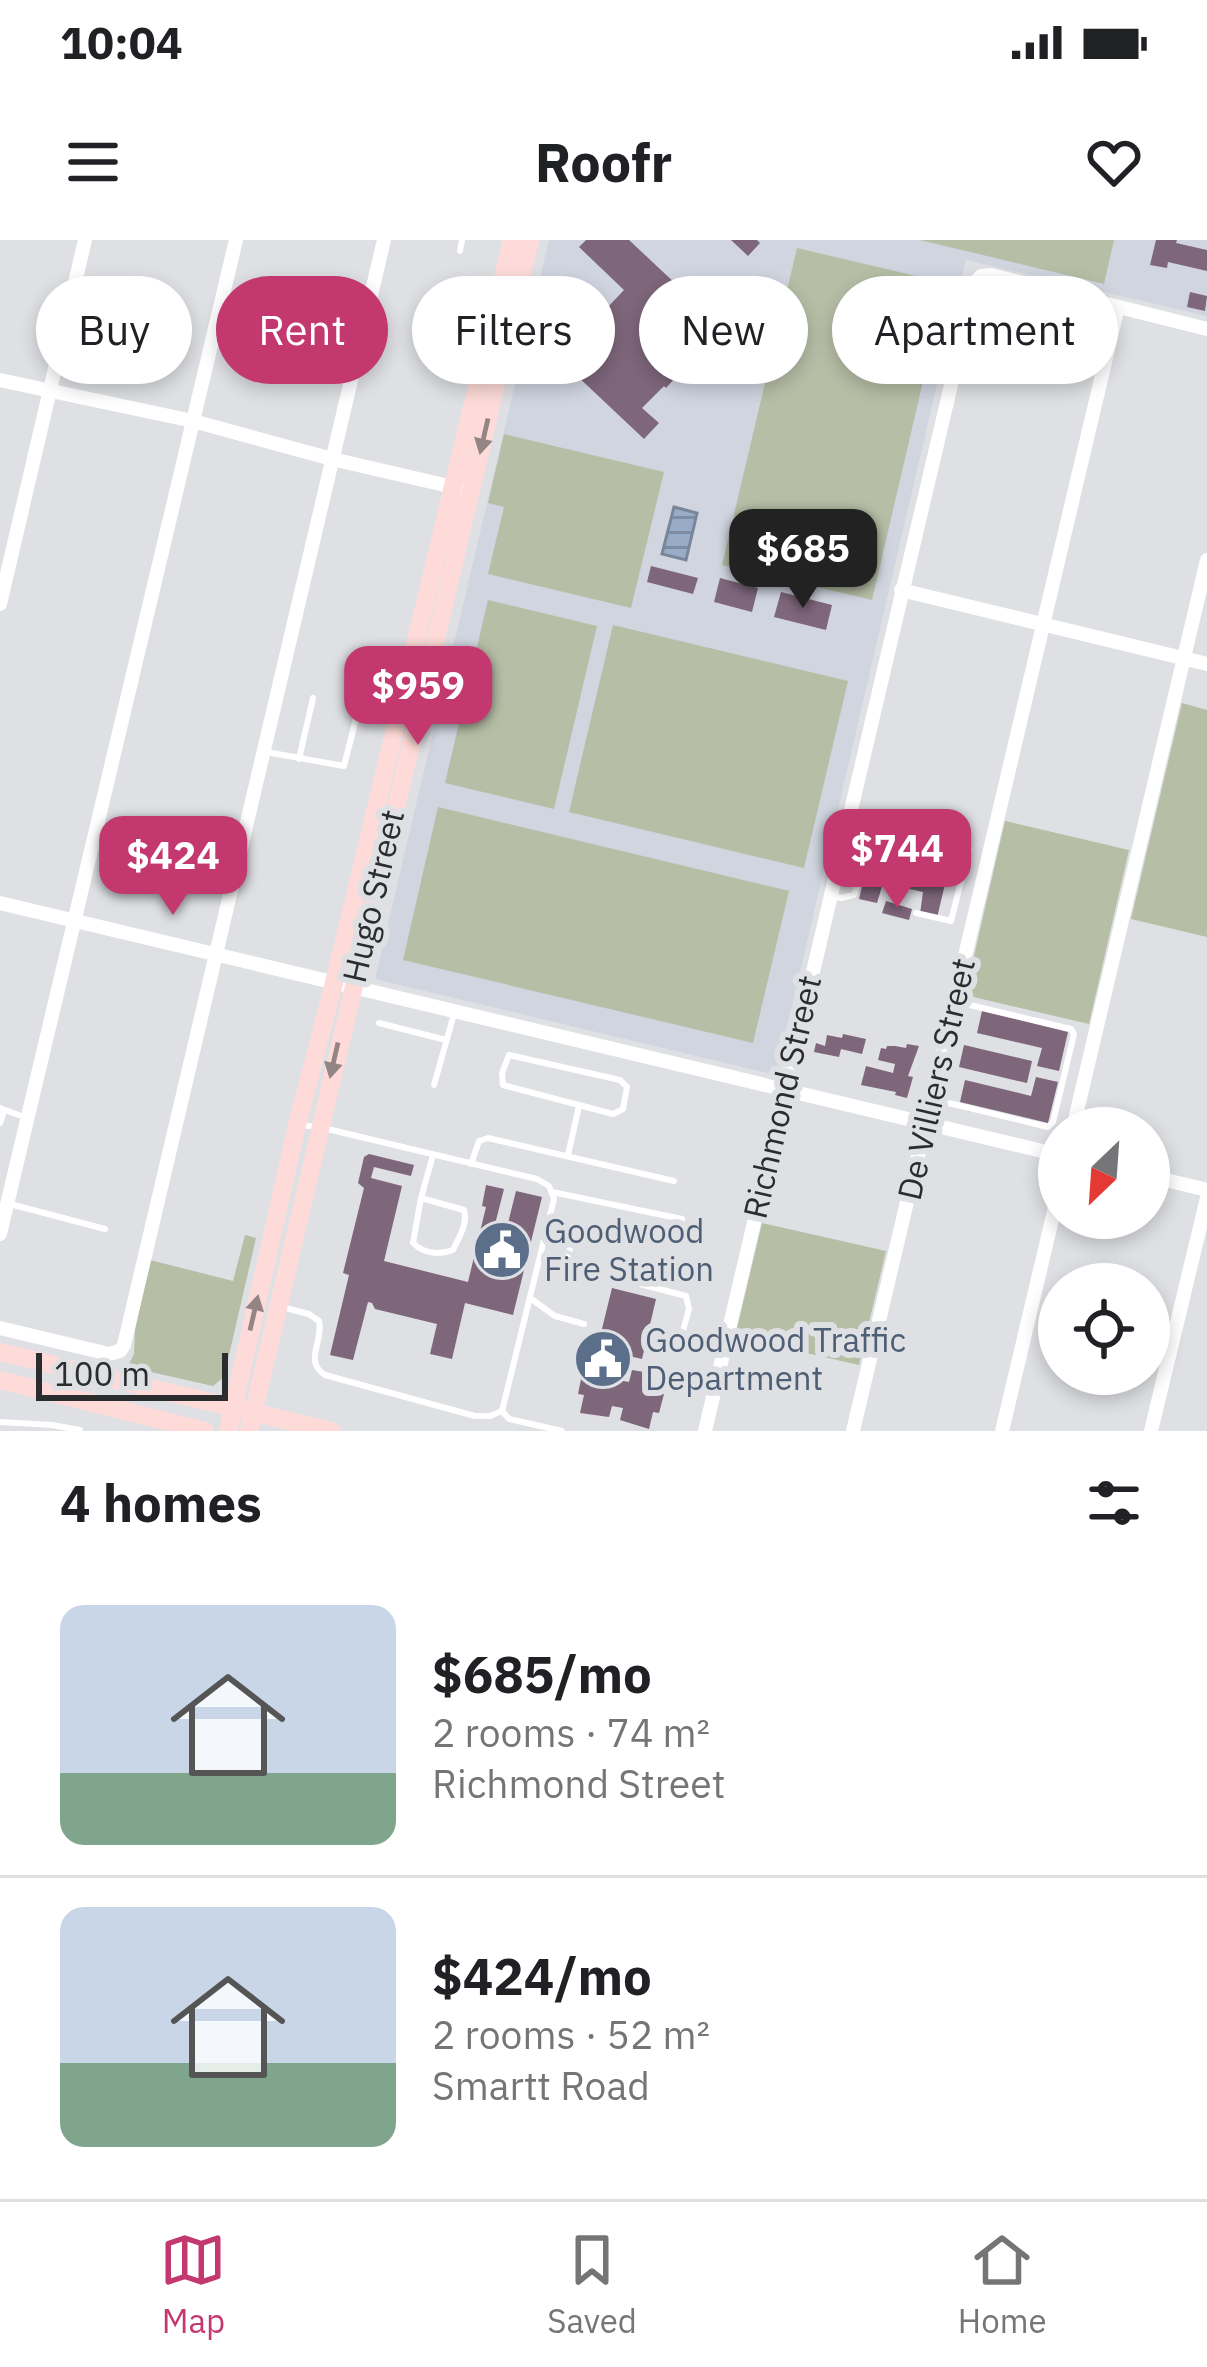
<!DOCTYPE html>
<meta charset="utf-8">
<style>
:root{--surface:#fff;--page:#f2f2f2;--text:#202124;--muted:#757577;--line:#e0e0e0;--accent:#c3386e}
body{margin:0;font-family:"IBM Plex Sans",sans-serif;background:var(--page);color:var(--text);height:100vh;display:flex;flex-direction:column;font-size:45px;white-space:nowrap}
*{box-sizing:border-box;margin:0}
p{font-size:39px;color:var(--muted)}
.icon{flex:none;width:66px;height:66px;fill:none;stroke:currentColor;stroke-width:2;stroke-linecap:round;stroke-linejoin:round}
.map{position:relative;height:1191px;overflow:hidden}
.panel{display:flex;flex-direction:column;background:var(--surface);flex:1}
.panel>*{flex:none}
.top-card{position:absolute;left:36px;top:36px;width:1137px;height:108px;display:flex;gap:24px}
.needle{width:78px;rotate:205deg}
.controls{position:absolute;left:1038px;top:867px;display:grid;gap:24px}
.controls a{display:grid;place-items:center;width:132px;height:132px;border-radius:50%;background:var(--surface);box-shadow:0 6px 18px #0003;font-size:60px}
.scale{position:absolute;left:36px;bottom:30px;width:192px;box-sizing:border-box;padding-left:12px;border:6px solid #2b2c2e;border-top:0;font-size:33px;line-height:42px;white-space:nowrap;color:#2b2c2e;-webkit-text-stroke:9px #dee0e4;paint-order:stroke}
.price{position:absolute;translate:-50% -102px;padding:0 27px;border-radius:24px;background:var(--accent);color:#fff;font-size:39px;line-height:78px;filter:drop-shadow(0 3px 6px #0008)}
.price::after{content:'';position:absolute;left:50%;top:72px;width:36px;height:27px;margin-left:-18px;background:inherit;clip-path:polygon(0 0,100% 0,50% 100%)}
.price.active{background:#222;color:#fff}
ul{padding:0;list-style:none}
li{display:flex;align-items:center;gap:36px;height:300px;padding:0 60px}
li+li{border-top:3px solid var(--line)}
li span{display:grid;place-items:center;flex:none;width:336px;height:240px;border-radius:24px;color:#555}
li>.icon{margin-inline-start:auto}
span .icon{width:144px;height:144px;fill:#fffc;stroke-width:1}
li b{font-size:51px}
h2{display:flex;justify-content:space-between;align-items:center;height:144px;padding:0 60px;font-size:51px}
.pill{padding:0 42px;border-radius:54px;background:var(--surface);box-shadow:0 6px 18px #0003;font-size:42px;line-height:108px}
.pill.active{background:var(--accent);color:#fff}
.status{display:flex;justify-content:space-between;align-items:center;height:84px;padding:0 60px;background:var(--surface);direction:ltr}
.status svg{height:33px;fill:currentColor}
header{display:flex;justify-content:space-between;align-items:center;height:156px;padding:0 60px;background:var(--surface);font-size:54px;font-weight:700}
.menu{display:flex;justify-content:space-around;align-items:center;height:168px;border-top:3px solid var(--line);background:var(--surface);font-size:33px;color:var(--muted)}
.menu a{display:grid;justify-items:center;gap:6px}
.menu .active{color:var(--accent)}
.map>svg:first-child{display:block}
.built{fill:#d0d5e0}
.grass{fill:#b7bea6}
.water{fill:url(#water-rules);stroke:#788699;stroke-width:3}
.building{fill:#7e667b;fill-rule:evenodd}
.lines{fill:none;stroke-linecap:round;stroke-linejoin:round}
.lane{stroke:#fff;stroke-width:6}
.street{stroke:#fff;stroke-width:14}
.secondary{stroke:#fedbd8;stroke-width:18}
.oneway{fill:#948483}
.labels{text-anchor:middle;stroke-width:12;stroke-linejoin:round;paint-order:stroke}
.street-label{font-size:33px;fill:#2b2c2e;stroke:#dee0e4}
.service-label{font-size:33px;fill:#4e5e75;stroke:#dee0e4;text-anchor:start}
</style>
<div class="status"><b>10:04</b><svg viewBox="0 0 49 12"><path d="M0 12V9h3v3zM5 12V6h3v6zM10 12V3h3v9zM15 12V0h3v12zM26 1h20v11H26zM47 4h2v5h-2z"/></svg></div>
<header><svg class="icon" aria-label="menu" viewBox="0 0 24 24"><path d="M4 6h16M4 12h16M4 18h16"/></svg>Roofr<svg class="icon" aria-label="heart" viewBox="0 0 24 24"><path d="M12 20l-8-8c-3-5 5-10 8-4 3-6 11-1 8 4z"/></svg></header>
<div class="map">
<svg width="1207" height="1191" viewBox="0 0 1207 1191">
<defs>
<pattern id="water-rules" width="6" height="5" patternUnits="userSpaceOnUse" patternTransform="scale(3)"><rect width="6" height="5" fill="#99acc7"/><path d="M0 2.5h6" fill="none" stroke="#7d8ca2"/></pattern>
</defs>
<rect width="100%" height="100%" fill="#dee0e4"/>
<path class="built" d="M549,0H1207V76L966,20L776,835L375,739Z"/>
<g class="grass">
<path d="M920,0H1114L1104,44Z"/>
<path d="M797,8L946,43L872,360L722,325Z"/>
<path d="M504,194L664,232L631,368L488,334L504,267L488,263Z"/>
<path d="M488,360L597,386L554,569L445,543Z"/>
<path d="M613,385L848,441L804,628L569,572Z"/>
<path d="M1182,463L1207,470V697L1131,679Z"/>
<path d="M438,567L789,651L753,803L403,720Z"/>
<path d="M1005,581L1129,610L1089,784L965,755Z"/>
<path d="M762,983L886,1011L859,1125L735,1097Z"/>
<path d="M245,995L256,998L224,1137L213,1146L133,1128L129,1124L134,1114L135,1090L150,1020L233,1041Z"/>
</g>
<path class="water" d="M674,267L697,273L686,320L662,314Z"/>
<g class="building">
<path d="M586,0H629L742,106L718,132L696,111L690,118L697,124L680,141L676,137L666,148L664,146L642,168L659,183L644,199L539,100L553,85L573,104L624,50L579,7ZM658,56L691,87L687,91L654,61Z"/>
<path d="M731,0H757L760,3L748,16Z"/>
<path d="M1156,0H1177L1176,3L1207,10V31L1168,22L1167,28L1150,25Z"/>
<path d="M1190,52L1207,56L1205,71L1187,67Z"/>
<path d="M651,326L698,338L693,354L647,342Z"/>
<path d="M720,338L758,348L752,372L714,362Z"/>
<path d="M781,352L832,365L826,390L774,377Z"/>
<path d="M902,587L929,594L927,605L900,598Z"/>
<path d="M876,590L893,594L888,623L928,632L937,602L954,606L937,678L920,674L923,652L883,643L877,663L859,659Z"/>
<path d="M886,661L912,669L909,680L882,673Z"/>
<path d="M982,771L1068,792L1059,831L1037,826L1042,808L977,793Z"/>
<path d="M843,794L866,799L862,814L841,809L839,817L814,812L816,803L825,806L827,795L842,798Z"/>
<path d="M907,804L919,806L908,836L913,837L907,858L895,855L896,852L861,845L866,826L893,833L895,824L878,820L881,808L886,809L887,806H895L906,808Z"/>
<path d="M964,805L1032,821L1027,843L959,827Z"/>
<path d="M1036,837L1058,842L1048,883L960,862L965,840L1031,856Z"/>
<path d="M369,914L414,925L411,936L374,927L371,938L402,946L384,1021L468,1042L486,967L482,966L486,945L504,949L492,996L504,999L516,951L542,957L513,1075L465,1063L452,1119L430,1114L437,1084L375,1069L372,1063L368,1062L353,1120L330,1115L349,1035L343,1033L364,948L358,943L364,917Z"/>
<path d="M612,1048L656,1059L642,1119L607,1111L605,1122L621,1128L618,1140L629,1142L632,1130L662,1135L658,1152L664,1154L659,1173L653,1172L649,1189L620,1180L623,1168L612,1166L609,1177L580,1173L584,1155L578,1154L582,1134L589,1136L593,1119L600,1120L602,1110L597,1109Z"/>
</g>
<g class="lines">
<g class="lane">
<path d="M460,11L462,0"/>
<path d="M266,512L344,526L360,463"/>
<path d="M299,519L313,458"/>
<path d="M833,657L842,658L854,655L863,629"/>
<path d="M916,673L951,681L969,610"/>
<path d="M379,783L446,800"/>
<path d="M509,815L620,840L627,847L623,869L613,874L503,845L502,833Z"/>
<path d="M434,845L454,774"/>
<path d="M932,859L1048,887L1053,882L1074,794L1071,789L957,762"/>
<path d="M0,868L24,877"/>
<path d="M0,883L4,871"/>
<path d="M301,885L319,887L537,939L549,946L554,959L502,1171"/>
<path d="M568,915L579,866"/>
<path d="M471,924L479,901L488,898L674,941"/>
<path d="M552,952L682,979"/>
<path d="M421,958L464,970C468,984 459,997 453,1010C440,1015 424,1014 413,1003L421,958L433,915"/>
<path d="M10,964L105,989"/>
<path d="M540,1018L686,1056L689,1069L676,1115"/>
<path d="M566,1024L575,989"/>
<path d="M530,1058L555,1076L584,1084"/>
<path d="M282,1067L309,1074L319,1081C324,1101 303,1121 325,1135L475,1176H490L502,1171"/>
<path d="M502,1171L509,1179L562,1191"/>
<path d="M0,1182L52,1185L80,1190"/>
</g>
<g class="street">
<path d="M0,140L193,181L332,219L462,249"/>
<path d="M901,350L1207,424"/>
<path d="M0,364L85,0"/>
<path d="M0,663L1059,915"/>
<path d="M1073,888L1207,320"/>
<path d="M1149,936L1207,950"/>
<path d="M0,994L236,0"/>
<path d="M0,1088L109,1114L120,1111L124,1105L384,0"/>
<path d="M705,1191L975,43L981,36L991,35L1207,89"/>
<path d="M853,1191L1118,67"/>
<path d="M1002,1191L1059,950"/>
<path d="M1151,1191L1207,958"/>
</g>
<g class="secondary">
<path d="M0,1112L331,1191"/>
<path d="M0,1140L205,1191"/>
<path d="M228,1191L297,885L334,743L512,0"/>
<path d="M249,1191L530,0"/>
</g>
</g>
<defs><path id="oneway-solid" d="M-6-.8H1V-3.2L6.5 0L1 3.2V.8H-6Z" transform="scale(3)"/></defs>
<g class="oneway">
<use href="#oneway-solid" transform="translate(484 196) rotate(103)"/>
<use href="#oneway-solid" transform="translate(334 820) rotate(103)"/>
<use href="#oneway-solid" transform="translate(254 1073) rotate(-77)"/>
</g>
<defs>
<symbol id="civic-disc" viewBox="-11 -11 22 22"><circle r="9.5" fill="#5c6f8a" stroke="#dee0e4"/><path d="M-.6-6.5H3V-4.5H.6V-3L4-1V1h2V6H-6V1h2V-1L-.6-3ZM-1.2 2.5V6h2.4V2.5Z" fill="#fff"/></symbol>
</defs>
<g fill-rule="evenodd">
<use href="#civic-disc" x="469" y="977" width="66" height="66"/>
<use href="#civic-disc" x="570" y="1086" width="66" height="66"/>
</g>
<g class="labels">
<g class="street-label">
<text transform="translate(373 656) rotate(-77)" y="12">Hugo Street</text>
<text transform="translate(936 839) rotate(-77)" y="12">De Villiers Street</text>
<text transform="translate(782 857) rotate(-77)" y="12">Richmond Street</text>
</g>
<g class="service-label">
<text x="544" y="1003">Goodwood<tspan x="544" dy="38">Fire Station</tspan></text>
<text x="645" y="1112">Goodwood Traffic<tspan x="645" dy="38">Department</tspan></text>
</g>
</g>
</svg>
<div class="controls">
<a><svg class="needle" viewBox="-14 -14 28 28"><path d="M0-13l5 13h-10z" fill="#e53935"/><path d="M0 13l5-13h-10z" fill="#757577"/></svg></a>
<a><svg class="icon" aria-label="locate" viewBox="0 0 24 24"><circle cx="12" cy="12" r="6"/><path d="M12 2v4M12 18v4M2 12h4M18 12h4"/></svg></a>
</div>
<div class="scale">100 m</div>
<b class="price active" style="left:803px;top:371px">$685</b>
<b class="price" style="left:418px;top:508px">$959</b>
<b class="price" style="left:897px;top:671px">$744</b>
<b class="price" style="left:173px;top:678px">$424</b>
<div class="top-card">
<a class="pill">Buy</a>
<a class="pill active">Rent</a>
<a class="pill">Filters</a>
<a class="pill">New</a>
<a class="pill">Apartment</a>
</div>
</div>
<section class="panel">
<h2>4 homes<svg class="icon" aria-label="filters" viewBox="0 0 24 24"><path d="M4 7h16M4 17h16"/><circle cx="9" cy="7" r="2"/><circle cx="15" cy="17" r="2"/></svg></h2>
<ul>
<li><span style="background:linear-gradient(#c9d6e8 70%,#7fa58c 0)"><svg class="icon" aria-label="home" viewBox="0 0 24 24"><path d="M3 11l9-7 9 7M6 9v11h12V9"/></svg></span><div><b>$685/mo</b><p>2 rooms · 74 m²</p><p>Richmond Street</p></div></li>
<li><span style="background:linear-gradient(#c9d6e8 65%,#7fa58c 0)"><svg class="icon" aria-label="home" viewBox="0 0 24 24"><path d="M3 11l9-7 9 7M6 9v11h12V9"/></svg></span><div><b>$424/mo</b><p>2 rooms · 52 m²</p><p>Smartt Road</p></div></li>
</ul>
</section>
<nav class="menu">
<a class="active"><svg class="icon" aria-label="map" viewBox="0 0 24 24"><path d="M3 6l6-2 6 2 6-2v14l-6 2-6-2-6 2zM9 4v14M15 6v14"/></svg>Map</a>
<a><svg class="icon" aria-label="saved" viewBox="0 0 24 24"><path d="M7 4h10v16l-5-4-5 4z"/></svg>Saved</a>
<a><svg class="icon" aria-label="home" viewBox="0 0 24 24"><path d="M3 11l9-7 9 7M6 9v11h12V9"/></svg>Home</a>
</nav>
